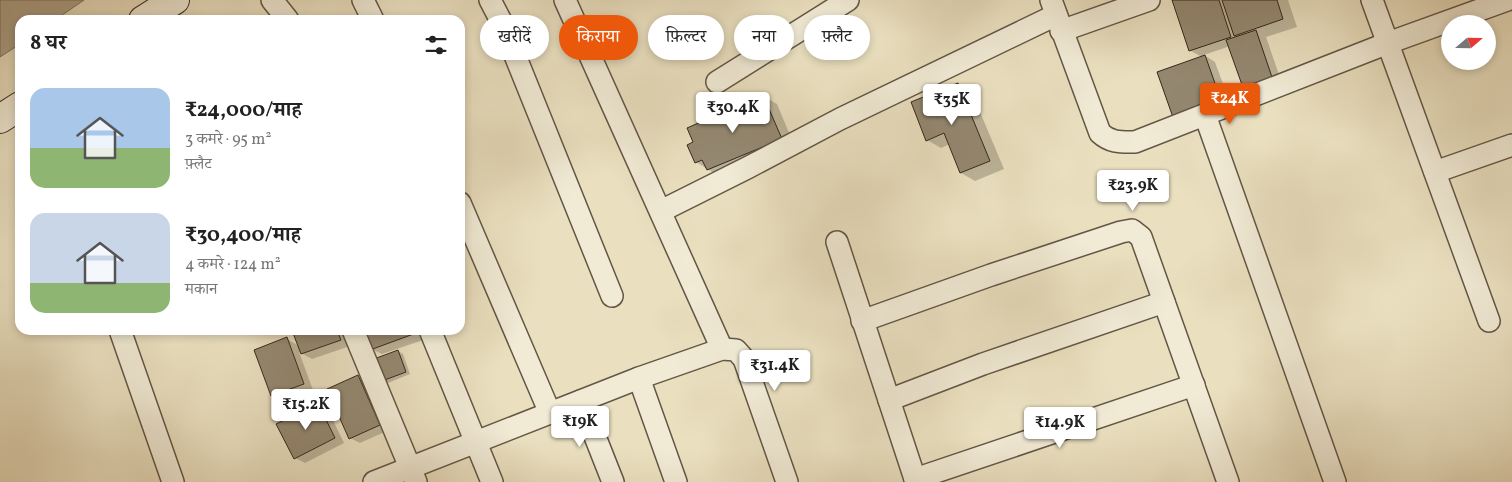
<!DOCTYPE html>
<html lang="hi">
<meta charset="utf-8">
<style>
:root{--surface:#fff;--page:#f2f2f2;--text:#222;--muted:#767676;--accent:#ea580c}
body{margin:0;font-family:Vollkorn,"Noto Serif Devanagari",serif;background:var(--page);color:var(--text);height:100vh;display:flex;flex-direction:column;font-size:19px;white-space:nowrap}
*{box-sizing:border-box;margin:0}
p{font-size:16px;color:var(--muted)}
.icon{flex:none;width:28px;height:28px;fill:none;stroke:currentColor;stroke-width:2;stroke-linecap:round;stroke-linejoin:round}
.map{position:relative;flex:1;overflow:hidden}
.side{position:absolute;left:15px;top:15px;width:450px;height:320px;display:flex;flex-direction:column;background:var(--surface);border-radius:15px;box-shadow:0 2px 8px #0003}
.side>*{flex:none}
.banner{position:absolute;left:480px;top:15px;width:475px;height:45px;display:flex;gap:10px}
.needle{width:32px;rotate:70deg}
.controls{position:absolute;left:1441px;top:15px;display:grid;gap:10px}
.controls a{display:grid;place-items:center;width:55px;height:55px;border-radius:50%;background:var(--surface);box-shadow:0 2px 8px #0003;font-size:25px}
.price{position:absolute;translate:-50% -42px;padding:0 11px;border-radius:5px;background:#fff;color:#222;font-size:16px;line-height:32px;filter:drop-shadow(0 1px 2px #0008)}
.price::after{content:'';position:absolute;left:50%;top:30px;width:15px;height:11px;margin-left:-8px;background:inherit;clip-path:polygon(0 0,100% 0,50% 100%)}
.price.selected{background:var(--accent);color:#fff}
ul{padding:0;list-style:none}
li{display:flex;align-items:center;gap:15px;height:125px;padding:0 15px}
li span{display:grid;place-items:center;flex:none;width:140px;height:100px;border-radius:15px;color:#555}
li>.icon{margin-inline-start:auto}
span .icon{width:60px;height:60px;fill:#fffc;stroke-width:1}
li b{font-size:21px}
h2{display:flex;justify-content:space-between;align-items:center;height:60px;padding:0 15px;font-size:21px}
.chip{padding:0 18px;border-radius:22px;background:var(--surface);box-shadow:0 2px 8px #0003;font-size:18px;line-height:45px}
.chip.selected{background:var(--accent);color:#fff}
.map>svg:first-child{display:block}
.water{fill:#ada188;stroke:#7d715d}
.shadow{fill:#0003}
.building{fill:#948871;stroke:#36281c}
.lines{fill:none;stroke-linecap:round;stroke-linejoin:round}
.street-casing{stroke:#635645;stroke-width:24}
.secondary-casing{stroke:#36281c;stroke-width:30}
.street{stroke:#f1ebd6;stroke-width:21}
.secondary{stroke:#f1ebd6;stroke-width:28}
</style>
<div class="map">
<svg width="1512" height="482" viewBox="0 0 1512 482">
<rect width="100%" height="100%" fill="#eae0c0"/>
<filter id="stains"><feTurbulence type="fractalNoise" baseFrequency=".004" numOctaves="4"/><feColorMatrix values="0 0 0 0 .2 0 0 0 0 .09 0 0 0 0 .02 0 0 0 .5 -.17"/></filter>
<radialGradient id="worn" r=".72"><stop offset=".6" stop-color="#630" stop-opacity="0"/><stop offset="1" stop-color="#630" stop-opacity=".3"/></radialGradient>
<path class="water" d="M0,0H84L55,20H20V44L0,57Z"/>
<g class="shadow">
<path d="M1173,0H1288L1297,27L1266,37L1285,92L1230,46L1204,55L1215,62L1233,111L1186,128L1202,57L1191,51Z"/>
<path d="M958,85L972,93L1004,169L975,181L961,173L950,144L941,148L927,140Z"/>
<path d="M763,96L777,104L795,147L722,178L696,162Z"/>
<path d="M305,330H344L350,346L312,359L299,352L313,390L283,401L272,396L256,350L287,339L299,346Z"/>
<path d="M365,330H426L429,338L382,354L371,349Z"/>
<path d="M398,351L403,354L410,374L388,383L383,380Z"/>
<path d="M358,377L368,382L389,430L360,443L350,438Z"/>
<path d="M318,404L328,410L344,443L305,463L295,458Z"/>
</g>
<g class="building">
<path d="M1172,0H1219L1231,37L1189,51Z"/>
<path d="M1222,0H1277L1283,19L1234,36Z"/>
<path d="M1256,30L1275,86L1246,96L1226,40Z"/>
<path d="M1205,55L1223,106L1175,123L1157,72Z"/>
<path d="M958,83L990,161L960,173L944,133L926,141L911,102Z"/>
<path d="M763,95L782,139L707,170L702,160L695,163L687,145L693,142L687,128Z"/>
<path d="M301,330H337L341,340L301,354L293,333Z"/>
<path d="M363,330H419V332L370,350Z"/>
<path d="M287,337L304,384L271,396L254,350Z"/>
<path d="M398,350L406,372L382,381L374,359Z"/>
<path d="M358,375L380,425L349,439L327,389Z"/>
<path d="M318,403L335,438L294,459L276,424Z"/>
</g>
<g class="lines">
<defs>
<g id="street">
<path d="M272,0L288,20"/>
<path d="M363,0L373,20"/>
<path d="M490,0L502,23L612,296"/>
<path d="M565,0L722,349"/>
<path d="M1051,0L1100,133C1111,143 1121,142 1135,142L1388,43L1507,0"/>
<path d="M1372,0L1489,321"/>
<path d="M1061,31L1149,0"/>
<path d="M717,82L848,0"/>
<path d="M1205,115L1335,482"/>
<path d="M1435,172L1512,145"/>
<path d="M460,203L550,413"/>
<path d="M661,211L747,168L840,119L1056,15"/>
<path d="M837,242L916,482"/>
<path d="M862,321L991,275L1121,232L1132,230L1141,237L1228,482"/>
<path d="M120,330L173,482"/>
<path d="M353,330L416,482"/>
<path d="M430,330L492,482"/>
<path d="M639,378L676,482"/>
<path d="M889,400L983,364L1164,302"/>
<path d="M581,401L613,482"/>
<path d="M915,479L1194,385"/>
<path d="M374,482L639,378L722,349L736,350L744,359L787,482"/>
</g>
<g id="secondary">
<path d="M143,20L175,0"/>
<path d="M0,119L20,106"/>
</g>
</defs>
<use href="#street" class="street-casing"/>
<use href="#secondary" class="secondary-casing"/>
<use href="#street" class="street"/>
<use href="#secondary" class="secondary"/>
</g>
<rect width="100%" height="100%" filter="url(#stains)"/>
<rect width="100%" height="100%" fill="url(#worn)"/>
</svg>
<div class="controls">
<a><svg class="needle" viewBox="-14 -14 28 28"><path d="M0-13l5 13h-10z" fill="#e53935"/><path d="M0 13l5-13h-10z" fill="#767676"/></svg></a>
</div>
<b class="price selected" style="left:1230px;top:125px">₹24K</b>
<b class="price" style="left:952px;top:126px">₹35K</b>
<b class="price" style="left:733px;top:134px">₹30.4K</b>
<b class="price" style="left:1133px;top:212px">₹23.9K</b>
<b class="price" style="left:775px;top:392px">₹31.4K</b>
<b class="price" style="left:306px;top:431px">₹15.2K</b>
<b class="price" style="left:580px;top:448px">₹19K</b>
<b class="price" style="left:1060px;top:449px">₹14.9K</b>
<div class="banner">
<a class="chip">खरीदें</a>
<a class="chip selected">किराया</a>
<a class="chip">फ़िल्टर</a>
<a class="chip">नया</a>
<a class="chip">फ़्लैट</a>
</div>
<section class="side">
<h2>8 घर<svg class="icon" aria-label="filters" viewBox="0 0 24 24"><path d="M4 7h16M4 17h16"/><circle cx="9" cy="7" r="2"/><circle cx="15" cy="17" r="2"/></svg></h2>
<ul>
<li><span style="background:linear-gradient(#a9c7e8 60%,#8fb573 0)"><svg class="icon" aria-label="home" viewBox="0 0 24 24"><path d="M3 11l9-7 9 7M6 9v11h12V9"/></svg></span><div><b>₹24,000/माह</b><p>3 कमरे · 95 m²</p><p>फ़्लैट</p></div></li>
<li><span style="background:linear-gradient(#c9d6e8 70%,#8fb573 0)"><svg class="icon" aria-label="home" viewBox="0 0 24 24"><path d="M3 11l9-7 9 7M6 9v11h12V9"/></svg></span><div><b>₹30,400/माह</b><p>4 कमरे · 124 m²</p><p>मकान</p></div></li>
</ul>
</section>
</div>
